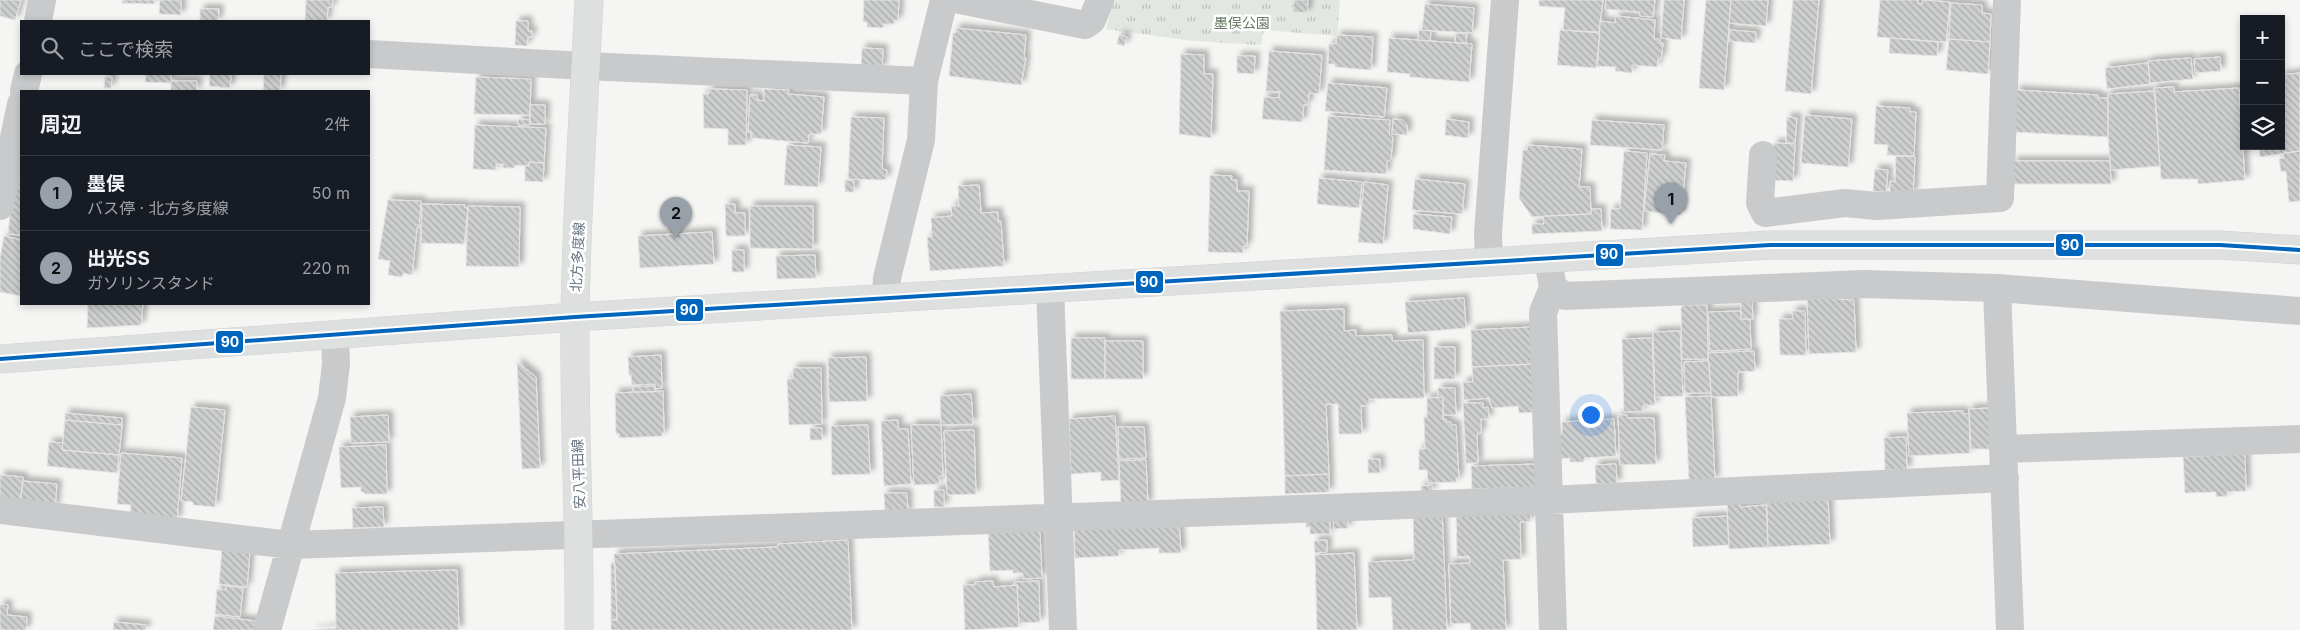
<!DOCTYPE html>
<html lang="ja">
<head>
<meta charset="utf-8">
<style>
  :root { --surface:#171b24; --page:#20242c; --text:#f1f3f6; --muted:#9ea1a6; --line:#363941; --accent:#98a1aa }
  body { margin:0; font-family:Inter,"Noto Sans JP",sans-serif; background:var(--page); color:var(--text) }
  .controls { position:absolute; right:15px; top:15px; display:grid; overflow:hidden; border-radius:0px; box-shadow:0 2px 8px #0003 }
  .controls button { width:45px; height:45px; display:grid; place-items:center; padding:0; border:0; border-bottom:1px solid var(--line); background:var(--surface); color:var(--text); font:25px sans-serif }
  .you { position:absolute; left:1590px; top:414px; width:18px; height:18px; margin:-12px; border:4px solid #fff; border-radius:50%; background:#1a73e8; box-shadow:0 0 0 8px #1a73e833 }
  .badge { display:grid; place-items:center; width:32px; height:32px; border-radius:50%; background:var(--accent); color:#111; font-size:16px; font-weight:700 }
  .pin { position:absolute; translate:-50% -41px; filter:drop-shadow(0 1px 2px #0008) }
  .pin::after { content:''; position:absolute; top:26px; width:18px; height:15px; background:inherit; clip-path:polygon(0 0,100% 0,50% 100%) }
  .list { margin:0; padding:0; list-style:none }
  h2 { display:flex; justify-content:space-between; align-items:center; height:65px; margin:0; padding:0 20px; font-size:21px }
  h2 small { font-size:16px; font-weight:400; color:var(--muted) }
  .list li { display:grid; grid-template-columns:32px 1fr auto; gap:15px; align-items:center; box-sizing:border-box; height:75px; padding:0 20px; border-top:1px solid var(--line) }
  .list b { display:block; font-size:19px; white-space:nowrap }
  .list p { margin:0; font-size:16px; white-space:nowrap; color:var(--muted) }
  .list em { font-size:16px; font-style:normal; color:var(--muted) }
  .icon { flex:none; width:28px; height:28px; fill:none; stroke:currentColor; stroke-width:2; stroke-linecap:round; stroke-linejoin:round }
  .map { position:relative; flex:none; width:2300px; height:630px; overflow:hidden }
  .search { position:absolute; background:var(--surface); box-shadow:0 2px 8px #0003; left:20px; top:20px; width:350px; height:55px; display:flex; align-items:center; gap:12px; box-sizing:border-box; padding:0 18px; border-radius:0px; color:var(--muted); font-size:19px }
  .panel { position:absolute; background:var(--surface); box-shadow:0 2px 8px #0003; left:20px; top:90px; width:350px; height:215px; border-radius:0px }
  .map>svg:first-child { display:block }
  .grass { fill:url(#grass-tufts) }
  .building { fill:url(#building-back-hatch); stroke:#e4e4e3; filter:url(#shadow) }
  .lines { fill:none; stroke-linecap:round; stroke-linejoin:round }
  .major-casing { stroke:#d2d2d2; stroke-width:29 }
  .minor { stroke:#c9cacb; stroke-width:28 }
  .major { stroke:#dedfdf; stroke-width:28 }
  .bus-1-casing { stroke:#fff; stroke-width:8 }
  .bus-1 { stroke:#0065bd; stroke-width:4 }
  .labels { text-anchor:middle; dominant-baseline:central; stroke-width:5; stroke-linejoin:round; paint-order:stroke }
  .park-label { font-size:14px; fill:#687a64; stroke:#fff }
  .street-label { font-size:14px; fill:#667482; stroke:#fff }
  .line-badge { stroke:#fff; stroke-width:2 }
  .badge-label { font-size:14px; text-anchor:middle; font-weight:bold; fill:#fff }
</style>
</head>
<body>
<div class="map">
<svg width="2300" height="630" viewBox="0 0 2300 630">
  <defs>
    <pattern id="grass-tufts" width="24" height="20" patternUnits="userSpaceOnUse" patternTransform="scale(1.25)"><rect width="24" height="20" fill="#e3e7e1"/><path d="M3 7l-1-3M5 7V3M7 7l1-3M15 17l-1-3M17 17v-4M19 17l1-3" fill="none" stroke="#bcc0bc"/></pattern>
    <pattern id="building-back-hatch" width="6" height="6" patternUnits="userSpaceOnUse" patternTransform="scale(1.25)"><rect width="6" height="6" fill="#cdcece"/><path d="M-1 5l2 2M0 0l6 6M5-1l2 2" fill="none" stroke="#aaacad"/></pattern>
    <filter id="shadow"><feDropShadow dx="4.5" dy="-4.5" stdDeviation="2.5" flood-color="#0004"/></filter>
  </defs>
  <rect width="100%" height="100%" fill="#f5f5f3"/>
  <path class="grass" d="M1113 0H1340L1337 36 1264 30 1261 45 1193 41 1106 29Z"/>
  <path class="building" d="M0 0H21L15 20 0 16Z
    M123 0H154V4L122 3Z
    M160 0H181V15L159 14Z
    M306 0H333L332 7H328L327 21H305Z
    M864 0H899L898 20H894V24H883V28L867 27V22H863Z
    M1294 0H1308L1307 13 1293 12Z
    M1539 0H1603L1599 32 1563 30 1565 8 1539 6Z
    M1606 0H1655L1653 17 1640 16V12L1605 9Z
    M1664 0H1684L1681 40 1661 38Z
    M1706 0H1731L1724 90 1699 88Z
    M1731 0H1768L1766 26 1729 23Z
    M1793 0H1819L1811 94 1785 91Z
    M1880 0H1918V4H1922L1923 0 1950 2 1946 42 1877 37Z
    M1951 3 1982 5V13L1991 14 1990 42 1949 39Z
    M1425 4 1474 8 1472 33 1422 30Z
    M200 9H219L218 21H200Z
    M1616 16 1655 20 1654 39H1660V43H1663L1661 59H1658L1657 67 1632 65V73L1615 71 1616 67 1596 66 1598 60 1600 21 1615 23Z
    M516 21H528V31H532V37H528L527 46 515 45Z
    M956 28 1026 35 1024 58H1026L1021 85 949 76 953 33H956Z
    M1419 30 1431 31 1430 41 1418 40Z
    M1560 30 1600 33 1596 68 1557 65Z
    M1730 30 1756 32 1755 43 1729 41Z
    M1456 33 1467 34 1466 43H1455Z
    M1119 35 1127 37 1124 46 1117 44Z
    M1337 35 1373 37 1371 70 1335 67V64H1328L1329 44H1336Z
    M1389 38 1472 44 1469 82 1410 77V74L1387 72Z
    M1890 38 1938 42 1937 56 1889 53Z
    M1949 39 1990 42 1988 74 1946 70Z
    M862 48 883 49 882 69 861 67Z
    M1269 51 1322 55 1319 94 1309 93 1308 105 1304 104 1302 122 1262 119 1264 97 1279 98 1280 92 1266 91Z
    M1181 54 1204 55V74H1213L1211 138 1179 134Z
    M1237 56H1255L1254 74 1237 73Z
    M2220 57 2221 71 2195 73 2194 59Z
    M2191 58 2193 79 2150 83 2148 61Z
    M2148 63 2150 84 2107 89 2105 68Z
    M2300 73V151L2260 157 2259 146H2281V75Z
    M146 74H171V83L145 82Z
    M210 74H231L230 88 209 86Z
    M264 74H281L280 91H263Z
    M105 77H112L111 88H104Z
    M476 77 531 79 530 115 474 114Z
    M171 81H197V91H171Z
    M1328 83 1387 88 1384 117 1325 111Z
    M2174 87V92L2239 88 2245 180 2198 184V179H2161L2154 88Z
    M709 89 747 90 746 145H728V129L704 128 703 94H709Z
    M764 89 789 90 788 94 824 97 821 134H809L808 143 752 138V132H748L750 95H757V100L764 101Z
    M2016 90 2098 95V98H2108V137L2014 132Z
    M2155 91 2160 166 2111 170 2108 137V94Z
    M530 105H545V124H530Z
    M1876 106 1910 108V112H1916L1914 156 1887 155 1888 145 1874 144Z
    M1805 115 1852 119 1848 167 1801 163Z
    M1328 116 1390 120 1389 133 1393 137 1391 159 1387 162 1386 174 1324 170Z
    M851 117 884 118 882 169 887 170 886 179 881 180 848 179Z
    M1787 117 1797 118 1795 143H1786Z
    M518 119 530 120 529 125H518Z
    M1393 119 1403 120 1407 124V135L1392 134Z
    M1446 119 1469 122 1468 138 1445 135Z
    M1592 120 1664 125 1662 150 1590 145Z
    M475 125 546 128 544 163 529 162V166L515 165 514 168H503V164H496V170L473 169Z
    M1774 143 1795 144 1793 181 1772 180Z
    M787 145 821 147 818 187 784 185Z
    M1528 145 1582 149 1579 187H1590L1591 214 1532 217 1519 198 1523 150H1527Z
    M1624 151 1647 153 1642 230 1610 229 1611 209H1620Z
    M2300 151V201L2289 202 2286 171 2281 172 2279 159 2284 158 2283 153Z
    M1650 154 1665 155 1664 161 1686 163 1681 215 1644 211Z
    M1896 156 1915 157 1913 194 1890 192V181L1895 182Z
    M2013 161H2110L2111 184H2013Z
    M529 162 544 163 543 182 525 181V165L529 166Z
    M1875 169 1888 170 1886 192 1873 191Z
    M1210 175 1232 176 1231 180H1237V191H1249L1247 246H1243V253L1208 252Z
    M1319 178 1362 182 1359 208 1317 204Z
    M1415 179 1465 184 1462 214 1412 210Z
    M845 180 854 181V192H845Z
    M1364 182 1388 185 1383 244 1358 242Z
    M13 184H21V235L8 234Z
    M979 185 981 213 998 212V221H1001L1004 266 930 271 927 237H932L931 218 952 216 951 206H959L958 186Z
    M388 200 421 201 419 228H417L412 275 403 273 402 277 388 275 390 261 378 259Z
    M422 204 465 205V208H468L464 244 421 243Z
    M725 204H735V213H745V236H726Z
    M468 206 520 207 519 267 466 266Z
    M750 206H813V249L750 248Z
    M1591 209H1601L1602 231 1532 234V224H1544L1543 216 1591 214Z
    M1413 214 1452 217 1450 234 1413 229Z
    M712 232 714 264 640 268 638 236Z
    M4 236 21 240V296L0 292V259Z
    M732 250H744V272H732Z
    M815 255 816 278 777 279 776 256Z
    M1807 297 1854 300 1856 352 1809 354Z
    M1464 298 1466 328 1408 333 1405 302Z
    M1752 300 1753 319H1741V301Z
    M88 304H143L141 325 87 328Z
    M1683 305H1707L1708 359H1682L1681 308Z
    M1344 309V331L1356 330V336L1392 335V341L1423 340 1424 398 1369 399V405L1361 406 1362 434H1339L1338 404H1326L1329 474 1285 476 1280 311Z
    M1741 311V319H1750L1751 349 1710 351 1708 312Z
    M1792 311H1805L1806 355H1780L1779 319H1793Z
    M1532 327 1533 364 1472 367 1471 330Z
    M1680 331 1683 396 1655 397 1653 332Z
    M1071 338H1105V379H1071Z
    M1652 338 1655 405H1643V411L1624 412 1622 339Z
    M1105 341H1143V379H1105Z
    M1434 347H1455V379H1434Z
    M1754 351 1755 371 1738 372V396L1711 397 1708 353Z
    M661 355 662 388 655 389V384L632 385 631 375H629L628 357Z
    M866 357 867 401 829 402 828 358Z
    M1709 361 1711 393H1685L1684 362Z
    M517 362 536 377 540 468 522 469Z
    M1535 364 1537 412 1519 413 1518 406 1492 408 1489 398 1464 400 1463 382H1473L1472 367Z
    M793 368H821L822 424 789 425 787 379H793Z
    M655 386V392H633V387Z
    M1438 388H1455L1456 415H1443V397L1438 398Z
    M663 391 664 433H662V436L619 438V434H616L615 393Z
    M971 394 973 424 941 425 940 396Z
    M1711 396 1715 480 1689 481 1685 397Z
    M1443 397V419H1446V422H1451V425H1456L1459 478H1456V482L1428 483 1427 470H1419V449H1425L1424 417H1427V398Z
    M1463 403H1483V408L1488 407 1489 419H1481V433L1477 434 1478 463H1466Z
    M191 407 225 410 215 507 193 505V502L181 501Z
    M1990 408 1991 449H1971L1969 409Z
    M1963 411V414H1969L1970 453 1909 456 1907 413Z
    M65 413 122 418V425L65 420Z
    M388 415 389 442 351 443 350 417Z
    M1618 415H1627V418H1654L1656 464 1620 465Z
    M1115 416 1119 480 1101 481V472L1071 474 1069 419Z
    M1614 419 1616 456 1584 458V462H1570V458L1559 459 1558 434H1562V422Z
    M65 420 122 425 119 455 62 450Z
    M898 420V429H908L911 484 884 486 881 421Z
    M868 425 870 474 832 475 831 426Z
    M911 425H941L943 476H939V484L914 485Z
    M1118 427H1144L1146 458 1119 459Z
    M810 428H822V440H810Z
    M974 430 976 494 947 495 944 431Z
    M1906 437 1907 470H1885L1884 438Z
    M49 442 63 443 62 450 119 455 117 473 47 466Z
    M386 445 387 494H365L364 492H361V487L341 488 339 447Z
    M121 453 182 458 177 520 130 516 131 505 117 504Z
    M2245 454 2246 491 2227 492V496L2216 497V492L2185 493 2183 457Z
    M1368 459H1380V473H1368Z
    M1146 460 1148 504 1121 505 1119 461Z
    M1539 464 1540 487 1472 489 1471 466Z
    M1616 464 1617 483 1596 484 1595 465Z
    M1329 474V492L1285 494V476Z
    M0 475 23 477 20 503 0 500Z
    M23 481 57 484 55 508 20 504Z
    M1432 485V492H1421V486Z
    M934 490H944V507H934Z
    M884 493H907L908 513 885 514Z
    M1828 497 1830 544 1768 547 1766 500Z
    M1727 501H1739L1740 507 1767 505 1768 547 1729 549Z
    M383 507 384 527 353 528 352 508Z
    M1442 510 1447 630H1393L1391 597 1369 598 1368 562 1414 560 1413 511Z
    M1456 511 1530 513 1531 521 1520 522 1521 559 1503 560 1506 630H1471L1470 623 1451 624 1449 564 1470 563 1469 556 1457 557Z
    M1347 514 1348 528 1334 529 1333 515Z
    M1306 515H1330V534H1310V527H1306Z
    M1727 516 1729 545 1693 547 1692 518Z
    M1179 522 1181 553H1159V548L1119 550V556L1075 558 1074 523Z
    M1033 527 1040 533 1042 578 1023 579V573H1013V570L990 571 988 528Z
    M848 540 852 630H611V620H617L614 554 778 547V544Z
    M1327 540V552L1315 553 1314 541Z
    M222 549 250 551 247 587 219 584Z
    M1354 553 1357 630H1317L1315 555Z
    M611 563H615L617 620H611Z
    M457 570 459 630H314L336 628 335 573Z
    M993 581 994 587 1017 585 1019 627 965 630 963 585H975V582Z
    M1039 581 1040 622 1019 623 1017 585 1015 586 1014 582Z
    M226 586 243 588 240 617 215 614 217 589 226 590Z
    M0 604 8 605 7 615 27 617 26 630H0Z
    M215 616 255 621 254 630H213Z
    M114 622 146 625V630H113Z"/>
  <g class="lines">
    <defs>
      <path id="major" d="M0 359 575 317 1770 245H2220L2300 250
        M579 630C580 527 574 424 575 321 576 214 584 107 589 0"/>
    </defs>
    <use href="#major" class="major-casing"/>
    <path class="minor" d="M960 0 1085 25 1092 20 1100 0
      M38 21 42 0
      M369 54 586 66 924 81
      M24 91 28 74
      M1763 155 1760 203 1765 213 1845 203 1877 206 2000 198 2007 0
      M0 206 21 104
      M1489 261 1488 233 1505 0
      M1550 270 1553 288 1543 312 1553 630
      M1050 288 1063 630
      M1553 288 1565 296 1865 284 1997 288 2300 311
      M1997 288 2010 630
      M886 298 887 278 921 140 924 81 944 0
      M2003 449 2300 439
      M0 510 291 545 1549 500 2005 478
      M267 630 332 398 336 364 335 336"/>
    <use href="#major" class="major"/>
    <defs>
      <path id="bus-1" d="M0 359 575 317 1770 245H2220L2300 250"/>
    </defs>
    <use href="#bus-1" class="bus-1-casing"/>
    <use href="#bus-1" class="bus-1"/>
  </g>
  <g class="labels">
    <g class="park-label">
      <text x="1242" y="22">墨俣公園</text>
    </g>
    <g class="street-label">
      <text transform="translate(577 257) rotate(-87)">北方多度線</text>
      <text transform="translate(578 474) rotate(-92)">安八平田線</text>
    </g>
  </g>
  <g class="line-badge">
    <rect x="2055" y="233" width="29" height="24" rx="5" fill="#0065bd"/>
    <rect x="1595" y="243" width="29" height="24" rx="5" fill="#0065bd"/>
    <rect x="1135" y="270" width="29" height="24" rx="5" fill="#0065bd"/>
    <rect x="675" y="298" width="29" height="24" rx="5" fill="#0065bd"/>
    <rect x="215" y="330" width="29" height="24" rx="5" fill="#0065bd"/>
  </g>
  <g class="badge-label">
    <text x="2070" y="250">90</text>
    <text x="1609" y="259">90</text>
    <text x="1149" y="287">90</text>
    <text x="689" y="315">90</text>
    <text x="230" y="347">90</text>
  </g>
</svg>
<div class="controls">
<button>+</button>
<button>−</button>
<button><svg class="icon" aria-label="layers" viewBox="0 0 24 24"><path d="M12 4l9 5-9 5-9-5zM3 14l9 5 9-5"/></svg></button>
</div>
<div class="you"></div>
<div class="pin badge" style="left:1671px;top:224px">1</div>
<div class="pin badge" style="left:676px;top:238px">2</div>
<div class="search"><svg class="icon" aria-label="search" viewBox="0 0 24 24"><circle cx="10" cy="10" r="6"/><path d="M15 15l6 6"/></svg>ここで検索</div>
<section class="panel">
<h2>周辺<small>2件</small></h2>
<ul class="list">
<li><span class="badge">1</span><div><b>墨俣</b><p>バス停 · 北方多度線</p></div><em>50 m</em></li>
<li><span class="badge">2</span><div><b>出光SS</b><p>ガソリンスタンド</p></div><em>220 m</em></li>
</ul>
</section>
</div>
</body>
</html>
